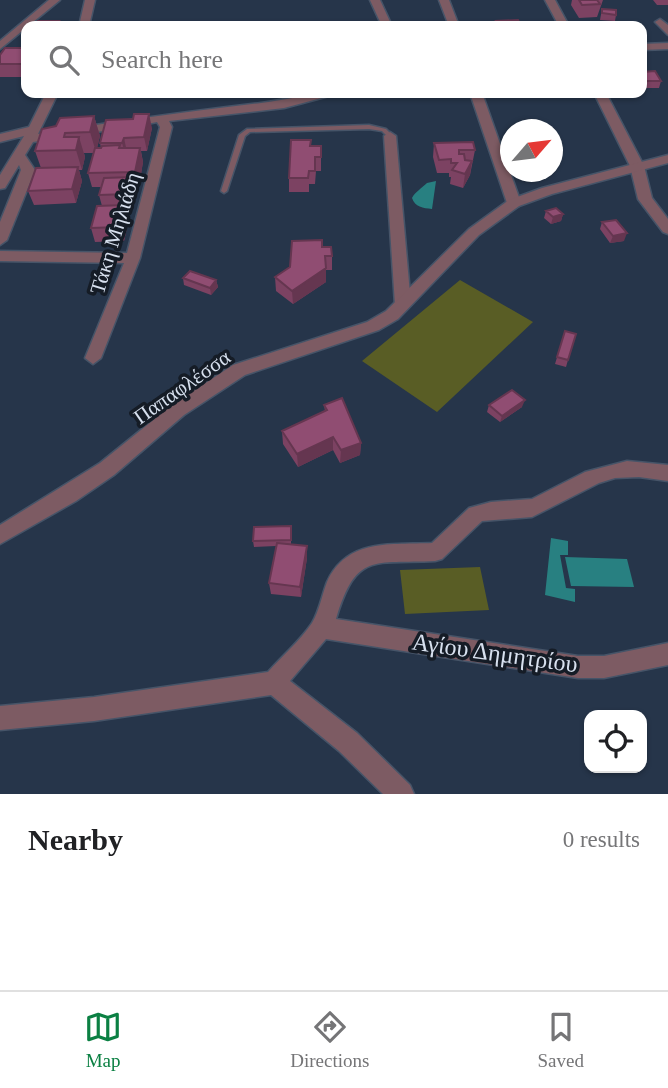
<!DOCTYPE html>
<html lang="en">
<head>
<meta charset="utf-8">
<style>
  :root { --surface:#fff; --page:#f6f6f6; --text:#202124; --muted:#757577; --line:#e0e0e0; --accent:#0b8043 }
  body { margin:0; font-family:Georgia,serif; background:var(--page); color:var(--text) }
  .controls { position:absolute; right:21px; bottom:21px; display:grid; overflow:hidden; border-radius:14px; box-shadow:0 2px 5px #0004 }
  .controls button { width:63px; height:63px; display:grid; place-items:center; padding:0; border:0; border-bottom:2px solid var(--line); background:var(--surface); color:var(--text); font:35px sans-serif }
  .compass { position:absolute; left:500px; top:119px; width:63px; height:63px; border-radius:50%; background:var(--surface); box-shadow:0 2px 5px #0004; rotate:62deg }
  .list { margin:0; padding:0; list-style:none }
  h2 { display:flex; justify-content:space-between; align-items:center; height:91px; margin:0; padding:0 28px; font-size:30px }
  h2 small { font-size:23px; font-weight:400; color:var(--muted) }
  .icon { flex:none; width:38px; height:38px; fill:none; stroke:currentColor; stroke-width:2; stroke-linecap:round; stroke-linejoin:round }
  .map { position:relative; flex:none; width:668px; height:794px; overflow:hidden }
  .search { position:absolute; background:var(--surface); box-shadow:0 2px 5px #0004; left:21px; right:21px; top:21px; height:77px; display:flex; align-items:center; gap:18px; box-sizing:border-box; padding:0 24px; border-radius:14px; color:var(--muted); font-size:26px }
  .sheet { height:196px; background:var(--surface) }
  nav { display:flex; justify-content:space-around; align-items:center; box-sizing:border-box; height:98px; border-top:2px solid var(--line); background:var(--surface); font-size:19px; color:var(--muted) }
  nav a { display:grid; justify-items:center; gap:4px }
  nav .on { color:var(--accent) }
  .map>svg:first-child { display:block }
  .green { fill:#595d25 }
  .water { fill:#288081 }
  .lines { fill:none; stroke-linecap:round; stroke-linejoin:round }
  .service-casing { stroke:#465468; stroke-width:3 }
  .minor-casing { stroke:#465468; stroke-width:3 }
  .tertiary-casing { stroke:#465468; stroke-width:3 }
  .service { fill:#7d5b63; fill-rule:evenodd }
  .minor { fill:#7d5b63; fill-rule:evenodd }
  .tertiary { fill:#7d5b63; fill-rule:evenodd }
  .wall { fill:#7c4262 }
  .shaded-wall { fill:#653650 }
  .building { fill:#904d72; stroke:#653650; stroke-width:2 }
  .labels { text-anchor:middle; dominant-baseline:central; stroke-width:7; stroke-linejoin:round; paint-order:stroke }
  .street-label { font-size:21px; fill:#d7e0ee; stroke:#151c26 }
  .near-street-label { font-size:24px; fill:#d7e0ee; stroke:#151c26 }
</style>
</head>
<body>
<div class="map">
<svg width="668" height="794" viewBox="0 0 668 794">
  <rect width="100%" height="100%" fill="#26354a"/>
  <path class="green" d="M460 280 533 322 437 412 362 361Z
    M480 567 489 610 405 614 400 570Z"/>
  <path class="water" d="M436 181 432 209C423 208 415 207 412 198 415 192 422 188 427 183Z
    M551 538 568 541V555H560L566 588 575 589V602L545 595Z
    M565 557 627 559 634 587 571 586Z"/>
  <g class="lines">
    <defs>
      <path id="service" d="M369 125 386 129 393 136 388 137 382 131 369 129 250 132 245 136 227 191 224 193 221 191 239 135 247 129Z"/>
      <path id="minor" d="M49 0H60L0 49V41Z
        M85 0H95L89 26H79Z
        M370 0H380L392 26H382Z
        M439 0H449L459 26H449Z
        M545 0H555L569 26H559Z
        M660 19 668 25V35L655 22Z
        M668 43V49L642 50V44Z
        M46 93H58L38 134C112 122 186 112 261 103 287 100 313 92 340 93L284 108 169 121 172 127 140 258 101 358 93 364 85 358 124 263 0 261V251L127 253 160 127 157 122 147 124 33 142 25 155 35 170 7 240 0 245V222L21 170 19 165 5 188 0 189V175L24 136 0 142V134L29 127Z
        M470 93H482L521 203 519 206 514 207 507 203Z
        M594 93H606L644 166 652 198 668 219V234L663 232 638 199 630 166Z
        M390 132 396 136 411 305 403 310 395 305 384 136Z
        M627 461 668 465V481L639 477 615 478 599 483 532 517 482 521 442 559 435 561C373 564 356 552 336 619L578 656H604L668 643V665L604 678H578L326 639 290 681 357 733 410 785 414 794H383L339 751 271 695 94 721 0 730V706L94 697 268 672C282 656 300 641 312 623 319 612 322 595 327 582 347 538 391 545 432 543L469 508 491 502 532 499 585 472Z"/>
      <path id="tertiary" d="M668 155V163L552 194 519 206 479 235 398 319 379 330 245 375 184 415 114 475 76 501 0 544V525L100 463 172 405 233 365 367 322 386 311 469 229 509 200 542 188Z"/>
    </defs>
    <use href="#service" class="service-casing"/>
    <use href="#minor" class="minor-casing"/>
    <use href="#tertiary" class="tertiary-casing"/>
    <use href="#service" class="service"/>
    <use href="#minor" class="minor"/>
    <use href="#tertiary" class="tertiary"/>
  </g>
  <path class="wall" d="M572 0H603L597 17 579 18 571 5Z
    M653 0H668V5H657Z
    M602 9 616 15 615 21 600 20Z
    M26 48V77H0V55Z
    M642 72 661 81 659 88H642Z
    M94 116 100 136 97 148H101L100 143 152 128 147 151H141L143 162 139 186H134L136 191 132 208H126L129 219 124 241 95 242 91 228 102 206 99 195 101 187H92L88 173 94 153H84L85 157 82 170H79L82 181 76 203 34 205 28 191 41 168 35 151 56 126Z
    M434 143 475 150 470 175 463 188 450 184 451 177H449V173H437L433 157Z
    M311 146H321V171H316L315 184H309V192H289V178Z
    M546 211 563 214 561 221 551 224 544 218Z
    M602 222 624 241 610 243 600 229Z
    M322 247 332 256V270H326V282L293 304 276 291 275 277Z
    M183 278 216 280 218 287 211 295 184 285Z
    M565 331 568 360 566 367 555 364Z
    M324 405 361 443 360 455 340 463 333 450 298 467 283 444 282 431 325 411Z
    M489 405 522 407 500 422 487 412Z
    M291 526V544L307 558 301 597 271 594 269 583 276 546 254 547 253 541Z"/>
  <path class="shaded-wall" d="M149 114 152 128 147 151 144 137Z
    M94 116 100 136 96 152 90 132Z
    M79 137 85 157 82 170 76 150Z
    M124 138 127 152 126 156 122 143Z
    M140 148 143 162 139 186 135 172Z
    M472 161 470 175 463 188 465 174Z
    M78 167 82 181 76 203 72 189Z
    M132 177 136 191 132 208 128 194Z
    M125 205 129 219 124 241 120 227Z
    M563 214 561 221 551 224 553 217Z
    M627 233 624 241 610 243 613 236Z
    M326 268V282L293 304 292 291Z
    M216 280 218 287 211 295 210 288Z
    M525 400 522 407 500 422 502 416Z
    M333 437V450L298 467 297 454Z
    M361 443 360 455 340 463 341 450Z
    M307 546V558L301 597 300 587Z"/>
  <path class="building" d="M579 0H597L600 4 582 5Z
    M602 9 616 10V15L602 13Z
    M518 20 521 26H499L496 21Z
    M38 21H59L56 26H34Z
    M5 48H26V64H0V55Z
    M655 71 661 81H643L642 79V72Z
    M134 114H149L144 137 124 138 122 143H100L106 120 133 119Z
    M94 116 90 132 65 133 64 137H79L76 150 35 151 42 129 56 126 60 118Z
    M291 140H311L310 146H321V157H315V171H309L308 178H289Z
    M473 142 475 150H459V154H464L465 160 472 161 465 174 452 170 457 163H451V159L439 160 434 143Z
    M120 145 119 148H140L135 172 88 173 95 148H101L102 146Z
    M78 167 72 189 28 191 36 168Z
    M132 177 128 194 99 195 104 178Z
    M125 205 120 227 91 228 97 206Z
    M556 208 563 214 553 217 546 211Z
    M616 220 627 233 613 236 602 222Z
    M322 240V247H331L332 256H325L326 268 292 291 275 277 290 267 292 241Z
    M190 271 216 280 210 288 183 278Z
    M565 331 576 334 568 360 557 357Z
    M512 390 525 400 502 416 489 405Z
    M342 398 361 443 341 450 333 437 297 454 282 431 327 410 324 405Z
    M291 526V540L253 541 254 527Z
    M277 543 307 546 300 587 269 583Z"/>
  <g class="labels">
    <g class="street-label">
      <text transform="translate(115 233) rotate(-73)">Τάκη Μηλιάδη</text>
      <text transform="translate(182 387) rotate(-35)">Παπαφλέσσα</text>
    </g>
    <g class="near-street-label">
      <text transform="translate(495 653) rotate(8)">Αγίου Δημητρίου</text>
    </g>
  </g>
</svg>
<div class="controls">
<button><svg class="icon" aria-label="locate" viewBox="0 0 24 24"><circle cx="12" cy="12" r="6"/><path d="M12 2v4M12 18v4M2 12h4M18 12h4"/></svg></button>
</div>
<svg class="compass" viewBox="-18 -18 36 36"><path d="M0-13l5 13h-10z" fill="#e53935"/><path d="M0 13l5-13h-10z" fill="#757577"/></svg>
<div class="search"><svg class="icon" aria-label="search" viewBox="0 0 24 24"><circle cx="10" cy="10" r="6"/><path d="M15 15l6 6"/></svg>Search here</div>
</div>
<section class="sheet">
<h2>Nearby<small>0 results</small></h2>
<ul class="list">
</ul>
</section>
<nav>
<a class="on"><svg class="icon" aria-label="map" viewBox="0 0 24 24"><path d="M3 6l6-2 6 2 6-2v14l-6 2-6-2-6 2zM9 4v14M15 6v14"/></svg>Map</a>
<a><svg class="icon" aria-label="directions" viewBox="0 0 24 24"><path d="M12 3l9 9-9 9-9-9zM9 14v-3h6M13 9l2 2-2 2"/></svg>Directions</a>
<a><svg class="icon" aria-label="saved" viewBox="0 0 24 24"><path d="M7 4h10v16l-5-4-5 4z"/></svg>Saved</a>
</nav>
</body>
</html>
